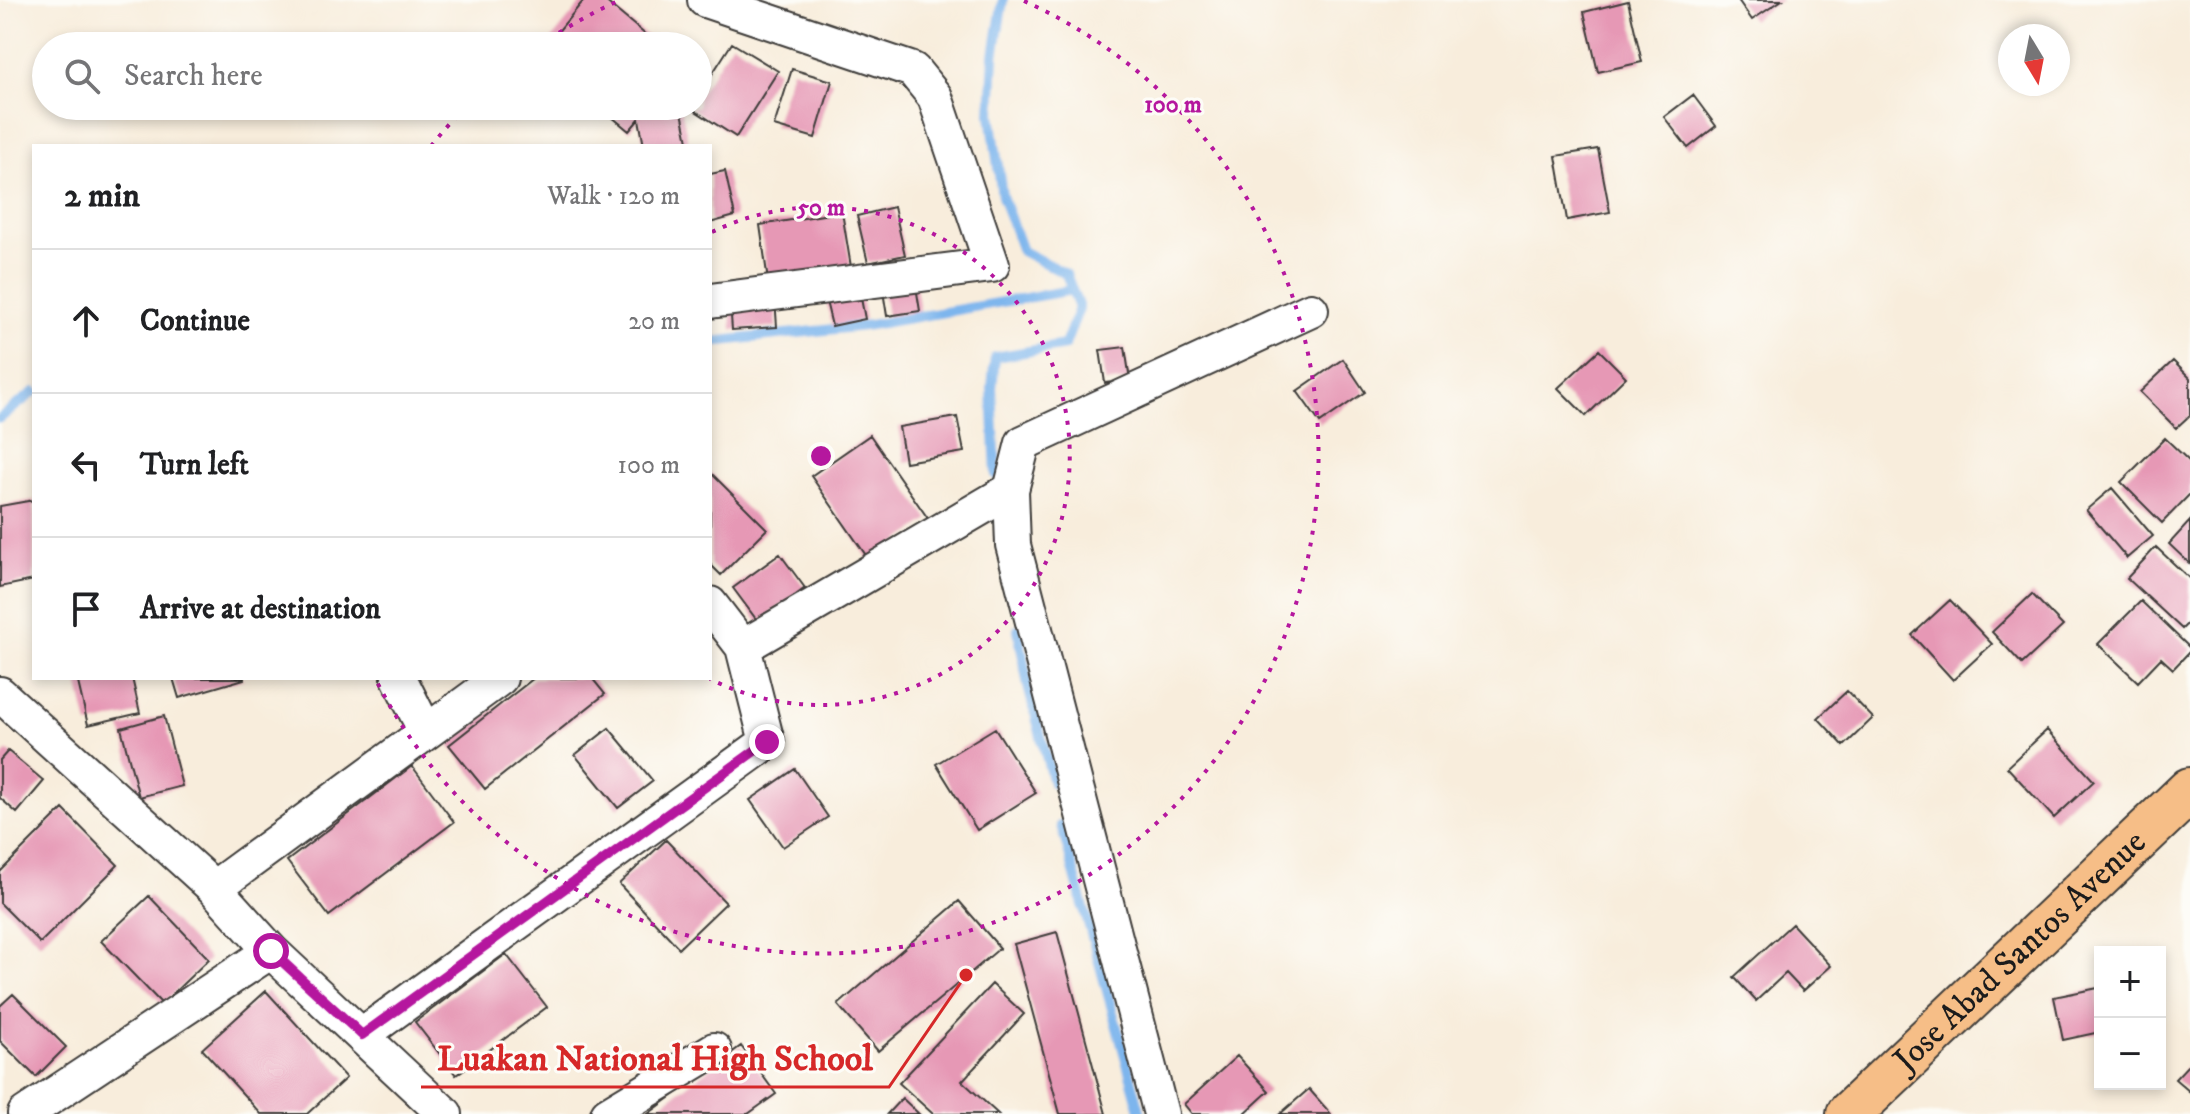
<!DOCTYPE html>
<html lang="en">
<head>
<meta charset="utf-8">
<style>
  :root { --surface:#fff; --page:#f2f2f2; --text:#202124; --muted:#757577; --line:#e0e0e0 }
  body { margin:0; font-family:"IM FELL DW Pica",serif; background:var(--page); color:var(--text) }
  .controls { position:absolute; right:24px; bottom:24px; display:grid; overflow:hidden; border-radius:0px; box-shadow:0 4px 12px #0003 }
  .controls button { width:72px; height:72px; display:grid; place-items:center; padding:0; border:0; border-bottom:2px solid var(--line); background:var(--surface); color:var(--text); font:40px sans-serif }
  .compass { position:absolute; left:1998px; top:24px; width:72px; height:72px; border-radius:50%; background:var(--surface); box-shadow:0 4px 12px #0003; rotate:170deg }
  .stop { position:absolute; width:24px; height:24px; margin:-18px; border:6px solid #b5179e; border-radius:50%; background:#fff }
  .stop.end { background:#b5179e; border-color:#fff; box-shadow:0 2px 8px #0008 }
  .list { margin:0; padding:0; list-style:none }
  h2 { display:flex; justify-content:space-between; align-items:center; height:104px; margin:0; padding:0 32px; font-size:34px }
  h2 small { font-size:26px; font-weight:400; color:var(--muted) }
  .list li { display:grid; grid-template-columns:52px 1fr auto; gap:24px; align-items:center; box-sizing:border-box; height:144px; padding:0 32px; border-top:2px solid var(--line) }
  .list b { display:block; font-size:30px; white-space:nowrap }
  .list em { font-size:26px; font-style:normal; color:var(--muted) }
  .icon { flex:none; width:44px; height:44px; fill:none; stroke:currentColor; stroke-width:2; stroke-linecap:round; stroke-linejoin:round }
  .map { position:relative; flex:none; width:2190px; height:1114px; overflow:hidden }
  .search { position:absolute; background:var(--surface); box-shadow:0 4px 12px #0003; left:32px; top:32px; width:680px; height:88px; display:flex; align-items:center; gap:20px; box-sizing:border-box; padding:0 28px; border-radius:44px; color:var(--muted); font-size:30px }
  .panel { position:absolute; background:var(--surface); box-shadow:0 4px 12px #0003; left:32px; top:144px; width:680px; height:536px; border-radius:0px }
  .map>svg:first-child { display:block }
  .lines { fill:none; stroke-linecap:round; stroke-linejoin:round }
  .stream { stroke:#7db5ed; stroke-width:10 }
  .building { fill:#e698b5 }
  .minor-casing { stroke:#3d3b39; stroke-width:38 }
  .highway-casing { stroke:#3d3b39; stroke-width:48 }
  .minor { stroke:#fff; stroke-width:34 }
  .highway { stroke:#f6be87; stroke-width:44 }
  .route { stroke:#b5179e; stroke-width:10 }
  .ring { fill:none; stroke:#b5179e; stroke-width:4; stroke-dasharray:4 8 }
  .labels { text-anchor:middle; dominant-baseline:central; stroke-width:6; stroke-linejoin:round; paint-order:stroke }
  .street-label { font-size:34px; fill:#1c1c1c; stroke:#fdfcf7 }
  .centre { fill:#b5179e; stroke:#fdfcf7; stroke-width:4 }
  .ring-label { font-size:24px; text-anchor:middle; font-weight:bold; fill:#b5179e; stroke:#fdfcf7; stroke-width:6; stroke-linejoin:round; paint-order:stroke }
  .leader { fill:none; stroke:#d62828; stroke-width:3 }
  .callout-dot { fill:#d62828; stroke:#fdfcf7; stroke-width:3 }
  .callout-label { font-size:36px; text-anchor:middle; font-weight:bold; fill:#d62828; stroke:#fdfcf7; stroke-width:6; stroke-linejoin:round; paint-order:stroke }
</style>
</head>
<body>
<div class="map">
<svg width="2190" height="1114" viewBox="0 0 2190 1114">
  <rect width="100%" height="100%" fill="#fdfcf7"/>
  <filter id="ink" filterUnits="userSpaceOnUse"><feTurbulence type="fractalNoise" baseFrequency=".0125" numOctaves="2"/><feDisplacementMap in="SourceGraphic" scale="16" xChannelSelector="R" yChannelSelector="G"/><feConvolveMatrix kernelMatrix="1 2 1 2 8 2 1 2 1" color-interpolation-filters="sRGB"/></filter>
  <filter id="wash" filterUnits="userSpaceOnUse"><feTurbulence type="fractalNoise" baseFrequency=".006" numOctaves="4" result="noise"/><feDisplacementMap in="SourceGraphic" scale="32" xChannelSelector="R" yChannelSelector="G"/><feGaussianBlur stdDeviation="1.8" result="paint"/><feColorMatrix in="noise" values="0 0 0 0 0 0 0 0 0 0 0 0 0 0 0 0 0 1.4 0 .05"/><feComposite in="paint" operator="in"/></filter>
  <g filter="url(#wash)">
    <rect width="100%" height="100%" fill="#f8eddc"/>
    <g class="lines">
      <path class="stream" d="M710 342 864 326 1072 290
        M0 418 34 392
        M996 475 992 388 995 357 1065 345 1079 308 1066 274 1022 251 1002 196 991 114 994 56 1003 0
        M1018 629 1028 686 1053 783
        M1061 825 1141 1114"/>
    </g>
    <g id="blocks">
      <path class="building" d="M584 0H604L659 46H546Z
        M1738 0H1782L1752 20Z
        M1628 1 1642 62 1598 72 1584 12Z
        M732 43 778 71 736 137 691 108 698 106V96Z
        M792 69 832 81 815 138 774 126Z
        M1693 95 1716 126 1688 148 1664 117Z
        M599 106H650L642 115 681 107 689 146H644L639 119 629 131Z
        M1598 149 1610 212 1567 220 1556 156Z
        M725 171 735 216 710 223V174Z
        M894 207 905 255 868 263 857 216Z
        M842 212 851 267 768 281 760 225Z
        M915 280 920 311 887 316 882 285Z
        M860 293 865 319 832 326 826 301Z
        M775 297 777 327 732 330 730 301Z
        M1125 347 1130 380 1105 383 1100 350Z
        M1599 350 1626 377 1586 416 1558 388Z
        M1343 359 1365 392 1320 423 1297 391Z
        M2173 361 2190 378V415L2176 428 2140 392Z
        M957 417 964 452 905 462 899 427Z
        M870 435 929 520 870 561 811 476Z
        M2165 438 2190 462V494L2162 523 2121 482Z
        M710 472 767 529 721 575 710 564Z
        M2112 488 2153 536 2127 558 2086 510Z
        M34 500V580L0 587V506Z
        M2190 521V564L2169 544Z
        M2156 547 2190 579V621L2182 629 2127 578Z
        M780 554 805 588 759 623 733 588Z
        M2032 594 2063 626 2022 664 1992 632Z
        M1950 600 1992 644 1953 680 1912 635Z
        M2141 601 2190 648V651L2173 669 2161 658 2138 682 2098 644Z
        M77 678H132L140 713 88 725Z
        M173 678H244V679L179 698Z
        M534 678H592L605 694 485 789 449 745Z
        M1847 691 1873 718 1844 746 1818 718Z
        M164 716 182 786 139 797 121 728Z
        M609 728 653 781 618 808 575 755Z
        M995 728 1036 793 977 830 936 764Z
        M2047 730 2094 781 2054 818 2007 767Z
        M8 751 44 781 17 813 0 798V760Z
        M412 766 454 822 329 916 287 861Z
        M795 769 828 817 783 847 750 800Z
        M63 809 118 865 40 943 0 903V872Z
        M666 840 726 903 679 948 619 884Z
        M149 896 209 959 162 1004 101 941Z
        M959 901 1000 948 878 1051 838 1005Z
        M1792 924 1831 966 1803 991 1786 973 1756 1001 1734 977Z
        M1057 932 1106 1114H1060L1014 944Z
        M506 954 547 1007 456 1075 415 1022Z
        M992 984 1024 1014 962 1081 998 1114H933L899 1083Z
        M2098 988 2100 1032 2063 1040 2054 997Z
        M266 991 346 1078 307 1114H261L202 1049Z
        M13 994 66 1047 36 1077 0 1041V1006Z
        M741 1046 776 1094 748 1114H648Z
        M1237 1056 1269 1091 1244 1114H1192L1184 1104Z
        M2190 1063V1092L2175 1079Z
        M1309 1089 1331 1114H1280Z
        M902 1098 919 1114H887Z"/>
    </g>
  </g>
  <g filter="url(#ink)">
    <use href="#blocks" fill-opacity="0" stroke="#3d3b39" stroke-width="2"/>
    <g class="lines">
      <defs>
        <path id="minor" d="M705 0 913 70 935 97 992 265 710 301
          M743 647 1011 490
          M399 678 426 732
          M0 694 214 888 271 951 445 1114
          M214 888 500 678
          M362 1035 767 742 743 647 710 604
          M25 1114 271 951
          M608 1114 714 1050
          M1161 1114 1013 545 1011 490 1023 443 1311 310"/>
        <g id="highway">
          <path id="s1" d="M1849 1114 2190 790"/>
        </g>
      </defs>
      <use href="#minor" class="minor-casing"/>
      <use href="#highway" class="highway-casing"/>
      <use href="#minor" class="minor"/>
      <use href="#highway" class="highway"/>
    </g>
  </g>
  <g class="lines" filter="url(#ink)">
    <path class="route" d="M271 951 362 1035 767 742"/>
  </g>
  <g class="ring">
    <path d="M712 232A249 249 0 1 1 710 679"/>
    <path d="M431 146A498 498 0 0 1 466 107M539 46A498 498 0 0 1 618 1M1024 1A498 498 0 1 1 375 678"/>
  </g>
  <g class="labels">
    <g class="street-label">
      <text stroke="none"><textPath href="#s1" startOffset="236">Jose Abad Santos Avenue</textPath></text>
    </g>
  </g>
  <circle cx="821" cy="456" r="12" class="centre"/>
  <g class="ring-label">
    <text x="1173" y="112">100 m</text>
    <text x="821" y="215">50 m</text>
  </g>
  <path class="leader" d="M966 975L889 1087H421"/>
  <circle class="callout-dot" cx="966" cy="975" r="8"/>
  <g class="callout-label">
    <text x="655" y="1070">Luakan National High School</text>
  </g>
</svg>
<div class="controls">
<button>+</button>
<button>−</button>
</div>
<svg class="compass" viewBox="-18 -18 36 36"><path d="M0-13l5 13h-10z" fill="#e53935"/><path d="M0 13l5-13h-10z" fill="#757577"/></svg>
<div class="stop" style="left:271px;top:951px"></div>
<div class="stop end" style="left:767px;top:742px"></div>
<div class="search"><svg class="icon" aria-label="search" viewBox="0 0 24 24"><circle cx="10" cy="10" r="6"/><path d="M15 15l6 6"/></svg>Search here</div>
<section class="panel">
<h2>2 min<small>Walk · 120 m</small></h2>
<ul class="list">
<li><svg class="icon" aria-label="ahead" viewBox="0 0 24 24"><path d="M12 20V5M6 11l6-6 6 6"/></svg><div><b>Continue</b></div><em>20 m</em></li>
<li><svg class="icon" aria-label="left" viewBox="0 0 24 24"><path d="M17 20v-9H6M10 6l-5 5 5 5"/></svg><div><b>Turn left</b></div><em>100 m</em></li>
<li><svg class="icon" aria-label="arrive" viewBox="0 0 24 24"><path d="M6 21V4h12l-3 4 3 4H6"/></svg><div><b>Arrive at destination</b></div></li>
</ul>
</section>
</div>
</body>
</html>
